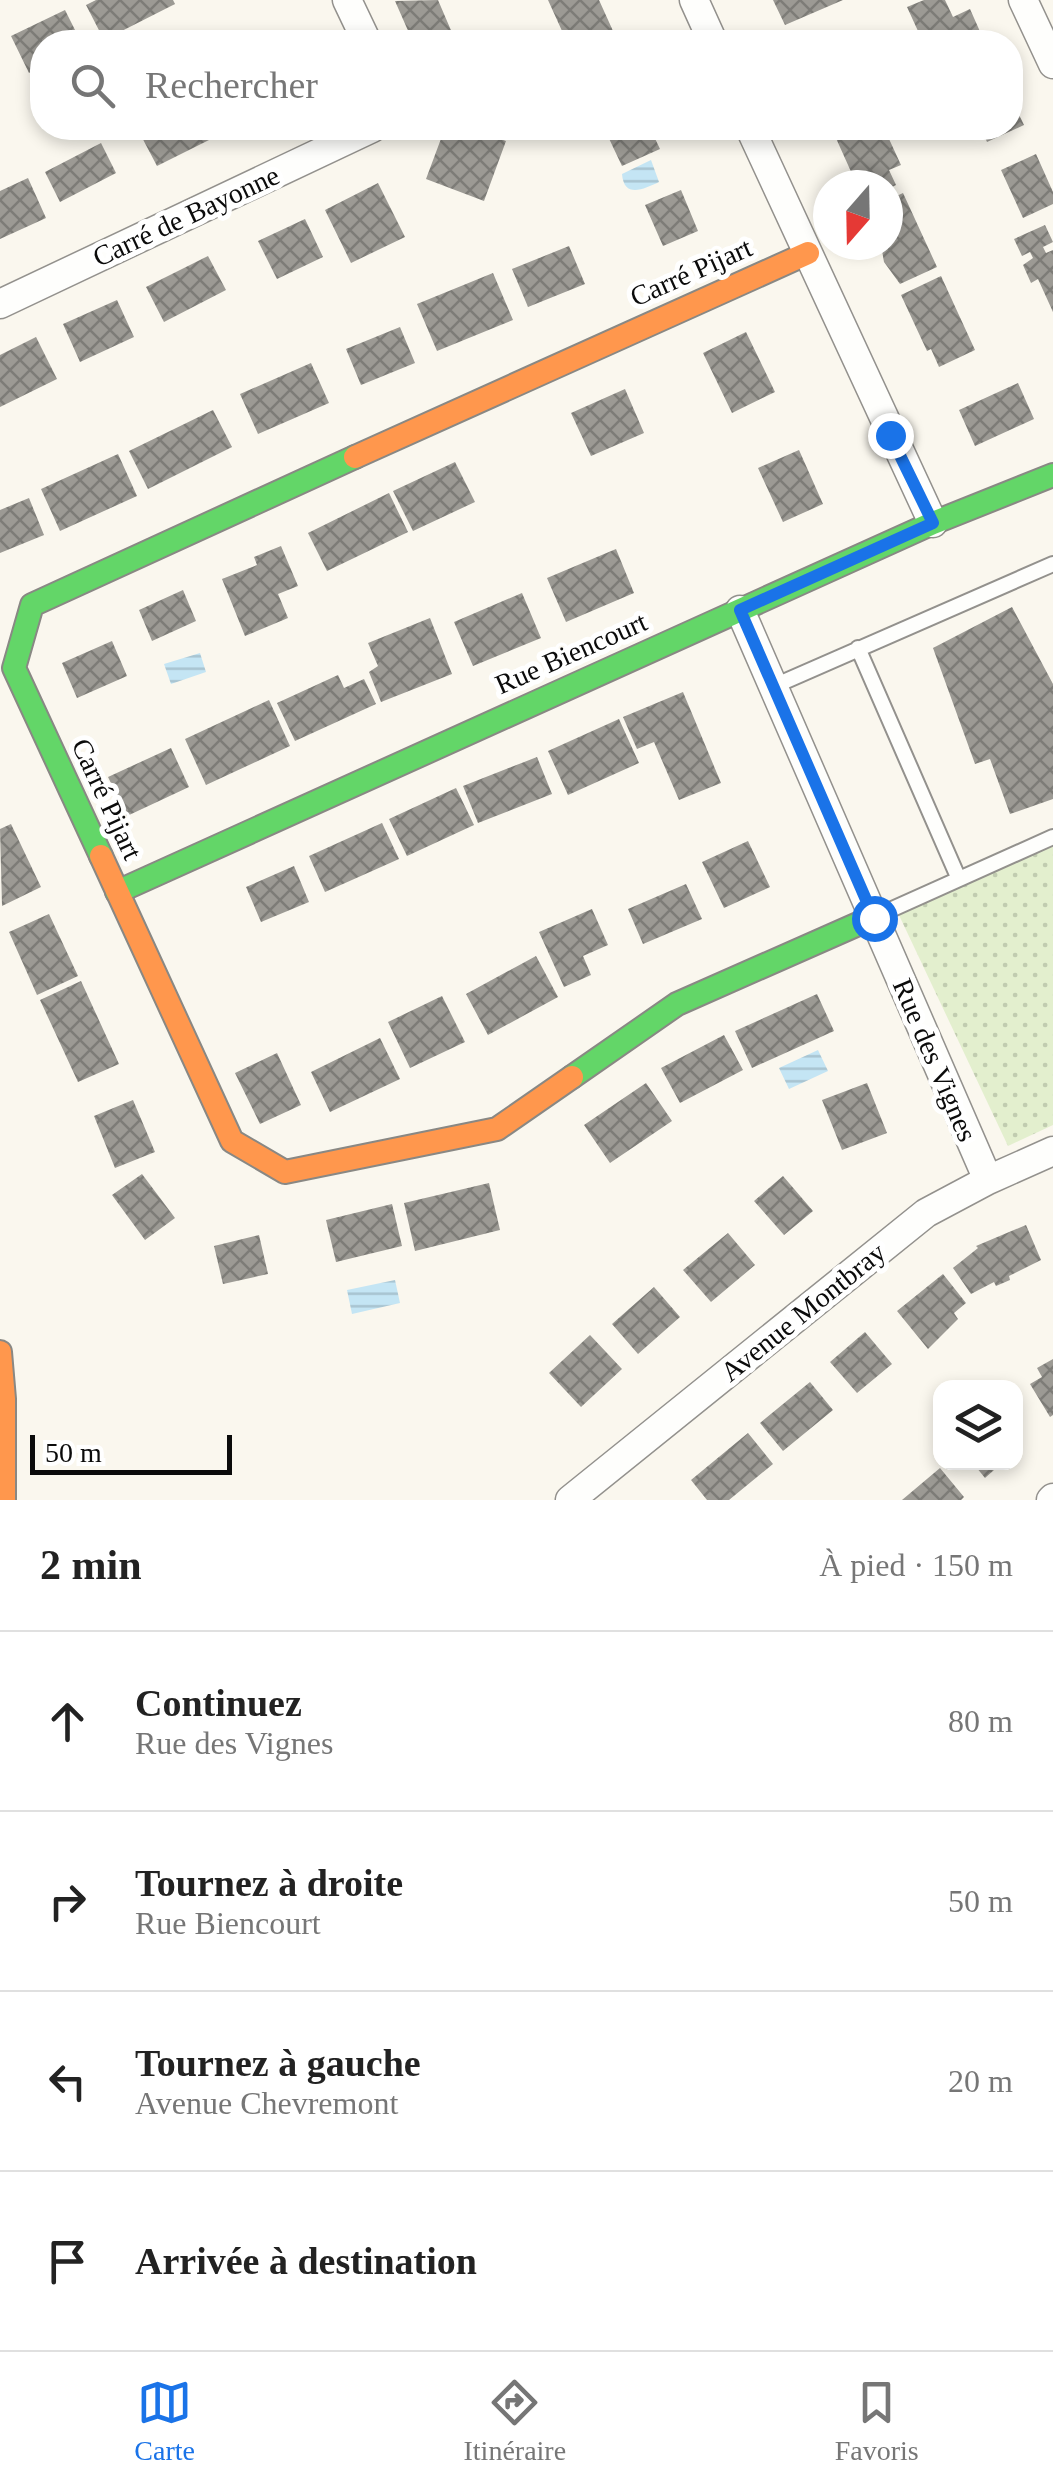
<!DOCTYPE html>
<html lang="fr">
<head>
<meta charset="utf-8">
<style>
  :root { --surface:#fff; --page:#f6f6f6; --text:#222; --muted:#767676; --line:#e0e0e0; --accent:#1a73e8 }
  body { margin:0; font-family:Georgia,serif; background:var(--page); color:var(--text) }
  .controls { position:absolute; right:30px; bottom:30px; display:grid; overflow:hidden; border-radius:20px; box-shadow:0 5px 15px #0003 }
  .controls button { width:90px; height:90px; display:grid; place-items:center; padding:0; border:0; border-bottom:2px solid var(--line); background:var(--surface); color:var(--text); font:50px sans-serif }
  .compass { position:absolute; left:813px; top:170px; width:90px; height:90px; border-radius:50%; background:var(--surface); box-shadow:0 5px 15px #0003; rotate:200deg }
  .scale { position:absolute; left:30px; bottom:25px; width:202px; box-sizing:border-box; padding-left:10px; border:5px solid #0b0b0b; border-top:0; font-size:28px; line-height:35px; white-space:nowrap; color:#0b0b0b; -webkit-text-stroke:8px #fff; paint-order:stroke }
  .stop { position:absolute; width:30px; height:30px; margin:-22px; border:8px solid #1a73e8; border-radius:50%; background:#fff }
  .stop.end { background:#1a73e8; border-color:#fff; box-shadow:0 2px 10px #0008 }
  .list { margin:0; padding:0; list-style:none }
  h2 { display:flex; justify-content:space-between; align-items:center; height:130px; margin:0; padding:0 40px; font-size:42px }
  h2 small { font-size:32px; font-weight:400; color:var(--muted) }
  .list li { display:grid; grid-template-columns:65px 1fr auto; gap:30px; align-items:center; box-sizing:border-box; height:180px; padding:0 40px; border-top:2px solid var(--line) }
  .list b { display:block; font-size:38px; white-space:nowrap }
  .list p { margin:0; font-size:32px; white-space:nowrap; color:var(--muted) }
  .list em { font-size:32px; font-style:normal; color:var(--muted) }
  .icon { flex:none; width:55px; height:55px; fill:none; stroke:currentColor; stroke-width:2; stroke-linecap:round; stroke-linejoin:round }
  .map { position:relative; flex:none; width:1053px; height:1500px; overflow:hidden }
  .search { position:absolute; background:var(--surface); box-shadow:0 5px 15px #0003; left:30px; right:30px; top:30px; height:110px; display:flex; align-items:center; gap:25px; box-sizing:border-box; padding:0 35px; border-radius:40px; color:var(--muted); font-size:38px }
  .sheet { height:850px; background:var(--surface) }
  nav { display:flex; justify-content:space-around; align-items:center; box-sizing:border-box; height:140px; border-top:2px solid var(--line); background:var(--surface); font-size:28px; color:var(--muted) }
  nav a { display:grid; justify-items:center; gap:5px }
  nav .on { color:var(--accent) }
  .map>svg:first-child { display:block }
  .park { fill:url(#park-dots) }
  .water { fill:url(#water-rules) }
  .building { fill:url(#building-cross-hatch) }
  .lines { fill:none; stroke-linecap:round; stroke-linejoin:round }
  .lane-casing { stroke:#93918d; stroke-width:18 }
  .street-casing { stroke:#93918d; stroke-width:31 }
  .fast-casing { stroke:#898884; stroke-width:26 }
  .slow-casing { stroke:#898884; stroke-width:26 }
  .lane { stroke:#fefefc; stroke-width:14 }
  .street { stroke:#fefefc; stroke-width:28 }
  .fast { stroke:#63d668; stroke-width:22 }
  .slow { stroke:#ff974d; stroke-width:22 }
  .route { stroke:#1a73e8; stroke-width:12 }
  .labels { text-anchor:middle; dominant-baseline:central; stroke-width:10; stroke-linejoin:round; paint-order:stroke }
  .street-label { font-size:28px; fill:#0b0b0b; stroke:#fff }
</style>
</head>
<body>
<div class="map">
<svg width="1053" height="1500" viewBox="0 0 1053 1500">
  <defs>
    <pattern id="park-dots" width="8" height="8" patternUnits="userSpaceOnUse" patternTransform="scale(2.5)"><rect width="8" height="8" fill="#e3efce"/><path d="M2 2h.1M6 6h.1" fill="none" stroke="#c1ccb0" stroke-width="1.8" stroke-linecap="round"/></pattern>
    <pattern id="water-rules" width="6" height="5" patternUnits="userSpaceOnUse" patternTransform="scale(2.5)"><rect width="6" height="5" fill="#c4e5f4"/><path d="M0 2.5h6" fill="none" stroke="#a7c3d0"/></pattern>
    <pattern id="building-cross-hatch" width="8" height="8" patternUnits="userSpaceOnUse" patternTransform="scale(2.5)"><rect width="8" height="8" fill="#9c9a94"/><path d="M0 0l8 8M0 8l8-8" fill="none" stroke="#7d7c77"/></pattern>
  </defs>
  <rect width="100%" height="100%" fill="#faf7ee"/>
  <path class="park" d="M1053 844V1125L1008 1146 898 913Z"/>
  <path class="water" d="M651 160 659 182C644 189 624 199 622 174Z
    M200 653 206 672 171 684 164 664Z
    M818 1050 828 1071 789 1089 779 1068Z
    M395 1280 400 1303 352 1314 347 1290Z"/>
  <path class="building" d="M96 0H173L175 4 104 40 86 5Z
    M438 0 456 42H413L395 1Z
    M548 0H599L618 42H567Z
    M773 0H843L785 25Z
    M924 0H945L953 17 970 9 982 36 968 42H923L907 7Z
    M65 10 81 42H42V67L29 73 11 36Z
    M832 30 837 42H802Z
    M1010 96 1024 125 987 142 981 128H1010Z
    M137 128H233L157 166Z
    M445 128H470L506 141 484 201 426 179Z
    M604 128H650L660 149 622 166Z
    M853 128H884L901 165 889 170 896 185 888 189V185H857L835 136Z
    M101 143 116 173 60 202 45 172Z
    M1036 154 1053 192V204L1023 218 1001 170Z
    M28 178 46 218 0 239V191Z
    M378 183 405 237 351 263 325 210Z
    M681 190 698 231 663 246 645 205Z
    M903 193 937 267 900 284 884 262 881 245H888V200Z
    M305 219 323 257 277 279 258 241Z
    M1045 225 1053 242 1043 247 1046 253 1053 250V312L1038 279 1031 283 1023 265 1033 258 1030 252 1022 256 1014 239Z
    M569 246 585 284 528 307 512 269Z
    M208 256 226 290 164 322 146 287Z
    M493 273 513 320 437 351 417 304Z
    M941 276 975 350 939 367 931 349 927 351 901 295Z
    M117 300 134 337 80 362 63 324Z
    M400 327 415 363 361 385 346 349Z
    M746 332 775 392 732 413 703 353Z
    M36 337 57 379 0 407V355Z
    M311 363 329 403 258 434 240 394Z
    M1018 383 1034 419 975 446 959 410Z
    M625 389 644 433 591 456 571 413Z
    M213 410 232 447 148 489 129 451Z
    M799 450 823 504 783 522 758 468Z
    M118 454 137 496 60 531 41 489Z
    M455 462 475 502 413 531 393 491Z
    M389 493 408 532 327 571 308 533Z
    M29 498 44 535 0 553V510Z
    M281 546 298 586 278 594 288 618 245 636 222 579 257 565 254 557Z
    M616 549 634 593 566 622 547 578Z
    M183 590 196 621 152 641 139 610Z
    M522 593 541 638 473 666 454 622Z
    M1012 607 1053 684V799L1010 814 990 759 975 764 933 648Z
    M430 618 452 674 381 702 369 672 378 666 368 643Z
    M112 641 127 676 77 698 62 663Z
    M338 675 344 688 364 679 376 704 295 741 277 703Z
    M683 692 721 783 679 800 654 742 637 749 623 717Z
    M269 700 290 746 206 785 185 739Z
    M619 719 639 763 568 795 548 751Z
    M171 748 189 787 127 816 108 777Z
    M537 757 552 794 478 823 463 786Z
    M456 788 474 825 407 856 389 819Z
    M382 823 399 859 325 892 309 856Z
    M11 824 41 887 2 906 0 829Z
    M748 841 770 887 724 908 702 862Z
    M294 866 309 902 261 922 246 887Z
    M686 884 702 919 643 944 628 909Z
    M592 909 608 945 583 956 591 975 564 987 539 932Z
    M49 914 78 976 37 995 9 932Z
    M536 956 558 997 488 1035 466 994Z
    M81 981 119 1064 78 1082 40 1000Z
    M817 994 834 1031 752 1068 735 1031Z
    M442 996 465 1042 410 1068 388 1022Z
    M724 1035 743 1070 680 1103 661 1068Z
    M380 1038 400 1079 330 1112 311 1072Z
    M277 1053 301 1105 260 1124 235 1073Z
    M646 1083 672 1121 610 1163 584 1125Z
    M867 1083 887 1133 842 1150 822 1100Z
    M133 1100 155 1152 115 1168 94 1116Z
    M142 1174 175 1218 145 1240 112 1195Z
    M783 1176 813 1211 784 1235 754 1201Z
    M489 1183 500 1230 415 1251 404 1203Z
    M392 1204 402 1246 336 1262 326 1220Z
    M1026 1225 1041 1260 1009 1276 1010 1280 996 1286 994 1282 971 1294 953 1268 978 1248 976 1246Z
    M728 1233 755 1265 711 1302 683 1270Z
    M259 1235 268 1274 223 1284 214 1246Z
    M943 1274 966 1303 954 1313 958 1319 928 1349 897 1311Z
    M654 1287 680 1317 638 1354 612 1324Z
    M865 1332 892 1364 857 1393 830 1362Z
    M590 1335 622 1369 581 1407 549 1373Z
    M1053 1359V1415L1050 1417 1030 1384 1042 1377 1037 1368Z
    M810 1382 833 1410 783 1451 760 1423Z
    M748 1433 773 1464 729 1500H707L691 1480Z
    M972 1462H1003L985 1478Z
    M940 1468 964 1497 961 1500H902Z"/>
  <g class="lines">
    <defs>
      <path id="lane" d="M858 648 958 877
        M772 687 1053 564
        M879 915 1053 837"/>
      <path id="street" d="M347 0 367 42
        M694 0 713 42
        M1023 0 1053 64
        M750 128 933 523
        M0 304 372 128
        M740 610 988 1180
        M570 1500 926 1213 988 1180 1053 1151
        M1051 1500 1053 1498"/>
      <path id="fast" d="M101 856 14 668 32 605 355 457
        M117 892 933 523 1053 475
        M572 1077 677 1004 874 917"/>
      <path id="slow" d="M355 457 808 253
        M101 856 232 1141 285 1172 497 1129 572 1077
        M0 1352 4 1399V1500"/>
    </defs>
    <use href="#lane" class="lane-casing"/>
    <use href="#street" class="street-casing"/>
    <use href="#fast" class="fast-casing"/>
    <use href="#slow" class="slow-casing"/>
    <use href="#lane" class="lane"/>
    <use href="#street" class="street"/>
    <use href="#fast" class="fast"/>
    <use href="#slow" class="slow"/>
  </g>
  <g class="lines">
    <path class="route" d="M874 918 740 610 933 523 890 435"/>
  </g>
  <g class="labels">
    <g class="street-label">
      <text transform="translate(186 216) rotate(-25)">Carré de Bayonne</text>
      <text transform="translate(691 272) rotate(-24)">Carré Pijart</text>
      <text transform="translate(571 653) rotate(-24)">Rue Biencourt</text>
      <text transform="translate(107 799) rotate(65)">Carré Pijart</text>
      <text transform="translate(935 1060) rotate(67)">Rue des Vignes</text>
      <text transform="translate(803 1312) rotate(-39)">Avenue Montbray</text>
    </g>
  </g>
</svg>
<div class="controls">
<button><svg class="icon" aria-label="layers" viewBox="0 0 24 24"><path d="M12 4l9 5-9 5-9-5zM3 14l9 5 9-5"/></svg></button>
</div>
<svg class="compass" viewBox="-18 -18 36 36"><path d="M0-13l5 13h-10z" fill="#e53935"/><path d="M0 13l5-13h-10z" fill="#767676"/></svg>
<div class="scale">50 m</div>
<div class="stop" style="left:874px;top:918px"></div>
<div class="stop end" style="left:890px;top:435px"></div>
<div class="search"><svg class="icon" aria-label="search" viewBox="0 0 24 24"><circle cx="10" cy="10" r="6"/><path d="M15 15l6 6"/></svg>Rechercher</div>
</div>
<section class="sheet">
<h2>2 min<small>À pied · 150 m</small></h2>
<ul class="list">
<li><svg class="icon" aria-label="ahead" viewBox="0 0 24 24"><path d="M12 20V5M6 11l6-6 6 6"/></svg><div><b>Continuez</b><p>Rue des Vignes</p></div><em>80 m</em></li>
<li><svg class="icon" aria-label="right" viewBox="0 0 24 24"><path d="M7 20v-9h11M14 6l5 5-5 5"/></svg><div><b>Tournez à droite</b><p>Rue Biencourt</p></div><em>50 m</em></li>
<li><svg class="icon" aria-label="left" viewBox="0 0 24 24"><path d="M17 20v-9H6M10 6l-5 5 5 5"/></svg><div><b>Tournez à gauche</b><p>Avenue Chevremont</p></div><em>20 m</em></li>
<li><svg class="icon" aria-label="arrive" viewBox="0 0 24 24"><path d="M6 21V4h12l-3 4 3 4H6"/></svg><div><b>Arrivée à destination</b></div></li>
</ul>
</section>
<nav>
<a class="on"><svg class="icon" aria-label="map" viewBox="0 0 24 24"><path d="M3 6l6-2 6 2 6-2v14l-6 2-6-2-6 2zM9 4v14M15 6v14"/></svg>Carte</a>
<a><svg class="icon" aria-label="directions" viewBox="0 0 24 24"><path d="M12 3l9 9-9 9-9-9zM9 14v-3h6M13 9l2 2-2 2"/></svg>Itinéraire</a>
<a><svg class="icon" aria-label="saved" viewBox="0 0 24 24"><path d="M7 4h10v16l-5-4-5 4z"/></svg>Favoris</a>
</nav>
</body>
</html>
